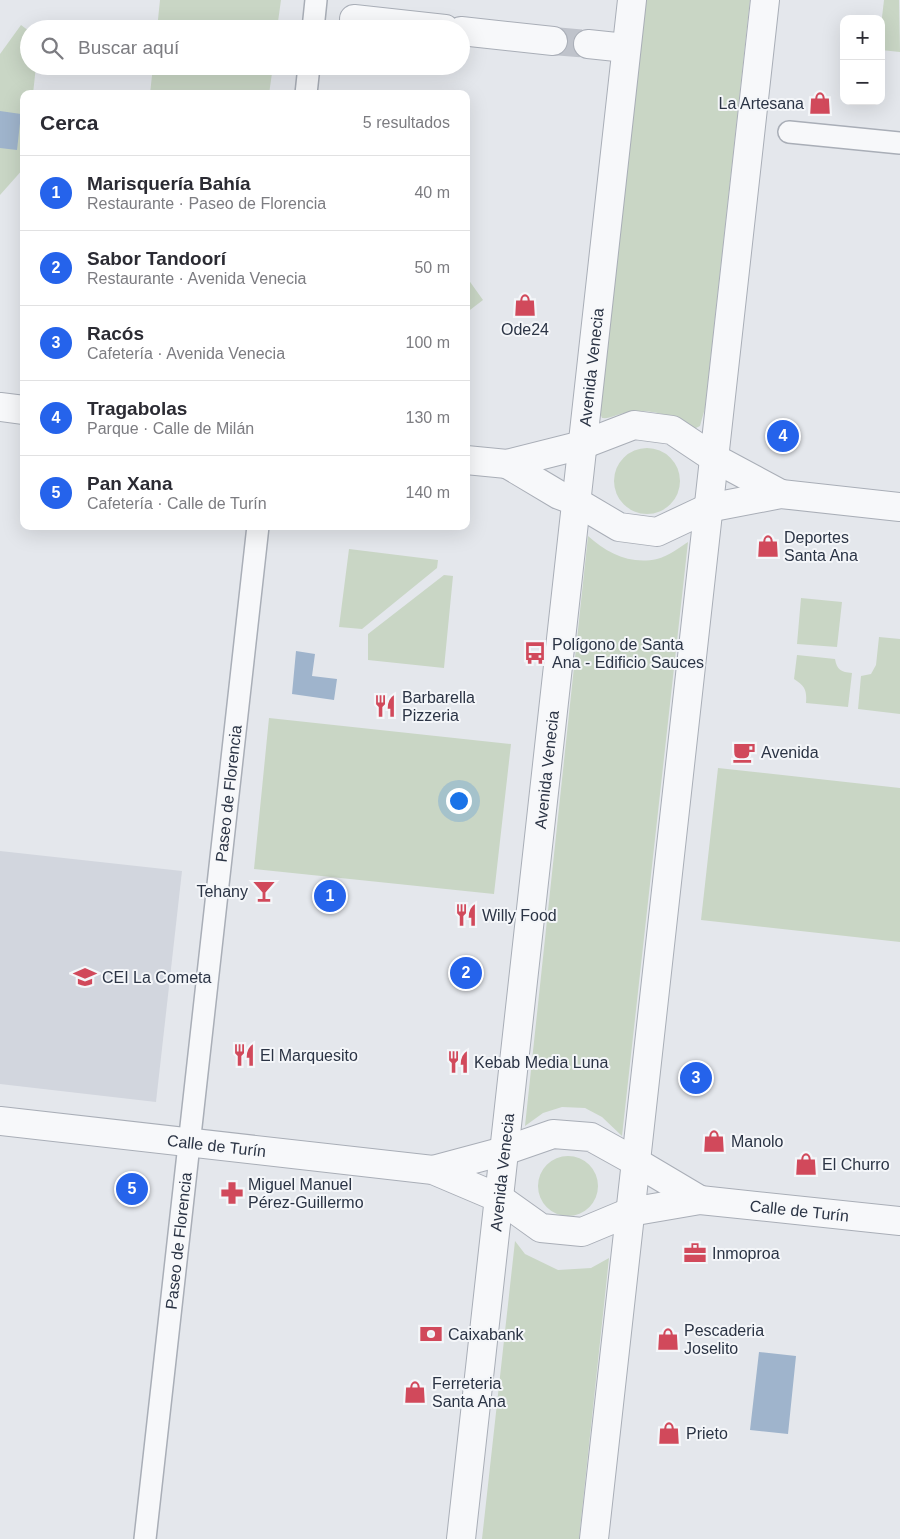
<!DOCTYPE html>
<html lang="es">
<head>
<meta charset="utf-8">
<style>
  :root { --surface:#fff; --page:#f2f2f3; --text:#2b2b33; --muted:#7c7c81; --line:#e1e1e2; --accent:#2563eb }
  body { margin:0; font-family:Helvetica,sans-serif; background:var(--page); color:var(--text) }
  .controls { position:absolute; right:15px; top:15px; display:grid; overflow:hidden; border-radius:10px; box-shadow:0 5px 20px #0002 }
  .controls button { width:45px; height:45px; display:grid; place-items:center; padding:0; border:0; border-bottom:1px solid var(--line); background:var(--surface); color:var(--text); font:25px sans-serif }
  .you { position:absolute; left:458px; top:800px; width:18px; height:18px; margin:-12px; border:4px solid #fff; border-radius:50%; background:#1a73e8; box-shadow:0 0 0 8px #1a73e833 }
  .badge { display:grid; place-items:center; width:32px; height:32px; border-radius:50%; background:var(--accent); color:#fff; font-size:16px; font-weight:700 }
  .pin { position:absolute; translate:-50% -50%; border:2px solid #fff; box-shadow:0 1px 5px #0006 }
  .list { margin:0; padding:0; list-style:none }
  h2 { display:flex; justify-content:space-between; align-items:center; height:65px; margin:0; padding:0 20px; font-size:21px }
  h2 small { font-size:16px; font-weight:400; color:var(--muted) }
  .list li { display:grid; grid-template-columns:32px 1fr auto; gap:15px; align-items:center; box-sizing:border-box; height:75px; padding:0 20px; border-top:1px solid var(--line) }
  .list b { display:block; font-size:19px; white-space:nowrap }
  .list p { margin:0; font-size:16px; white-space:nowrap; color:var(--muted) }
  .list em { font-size:16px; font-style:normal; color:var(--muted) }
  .icon { flex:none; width:28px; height:28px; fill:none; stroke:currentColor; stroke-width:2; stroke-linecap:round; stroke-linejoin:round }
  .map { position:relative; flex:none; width:900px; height:1539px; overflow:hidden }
  .search { position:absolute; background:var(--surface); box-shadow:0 5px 20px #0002; left:20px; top:20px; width:450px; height:55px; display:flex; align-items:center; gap:12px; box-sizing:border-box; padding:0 18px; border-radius:28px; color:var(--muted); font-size:19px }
  .panel { position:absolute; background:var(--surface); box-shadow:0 5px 20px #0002; left:20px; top:90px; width:450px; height:440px; border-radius:10px }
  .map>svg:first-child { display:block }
  .built { fill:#d2d6de }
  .green { fill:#c9d6c5 }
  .water { fill:#9fb4cc }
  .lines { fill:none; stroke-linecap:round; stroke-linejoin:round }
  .minor-tunnel { stroke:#bfc3cb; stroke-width:28; stroke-dasharray:28 14; stroke-linecap:butt }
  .pedestrian-casing { stroke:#a9aeb7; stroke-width:24 }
  .minor-casing { stroke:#a9aeb7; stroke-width:30 }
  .tertiary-casing { stroke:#a9aeb7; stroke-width:30 }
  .pedestrian { stroke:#f7f8fa; stroke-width:21 }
  .minor { stroke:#f7f8fa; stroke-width:28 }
  .tertiary { stroke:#f7f8fa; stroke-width:28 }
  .labels { text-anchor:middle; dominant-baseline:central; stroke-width:4; stroke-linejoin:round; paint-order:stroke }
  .poi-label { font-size:16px; fill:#2b3445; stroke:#f4f6f9; text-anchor:start }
  .street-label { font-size:16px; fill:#2b3445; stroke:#f4f6f9 }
</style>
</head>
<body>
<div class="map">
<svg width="900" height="1539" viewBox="0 0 900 1539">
  <rect width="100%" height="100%" fill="#e4e7ec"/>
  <path class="built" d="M0 851 182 871 156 1102 0 1084Z"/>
  <path class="green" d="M160 0H281L277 29H157Z
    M646 0H750L705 408 700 426 692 430C673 414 650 408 625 413 617 414 610 419 602 418L600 413V398Z
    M884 0H899L900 52 881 50V26Z
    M21 25 29 31V66H36L33 94H24V168L0 195V54Z
    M153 66H273L269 94H150Z
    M468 279 483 300 466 313V281Z
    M614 481a33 33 0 1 1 66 0a33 33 0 1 1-66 0Z
    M588 536C607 553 630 565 657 559 668 556 679 548 688 542L622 1136 602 1117 585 1108 562 1107 543 1113 525 1126Z
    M349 549 438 560 437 568 362 629 339 627Z
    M444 575 453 576 444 668 368 660V634Z
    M801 598 842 602 837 647 797 644Z
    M879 637 900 639V714L858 709 861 676 871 674 876 665Z
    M797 655 835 659C837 670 841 672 852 673L848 707 806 703C807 690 805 686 794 679Z
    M269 718 511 744 494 894 254 869Z
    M718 768 900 788V942L701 920Z
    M538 1186a30 30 0 1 1 60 0a30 30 0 1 1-60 0Z
    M515 1241 525 1254 558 1270 591 1268 609 1258 579 1539H482Z"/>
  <path class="water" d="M0 111 21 114 17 150 0 148Z
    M296 651 315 654 312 676 337 679 334 700 292 694Z
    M759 1352 796 1356 788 1434 750 1430Z"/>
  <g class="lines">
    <path class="minor-tunnel" d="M553 41 588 44"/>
    <defs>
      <g id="pedestrian">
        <path d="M313 29 316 0"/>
        <path d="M306 94 309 66"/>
        <path d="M789 132 900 143"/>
        <path id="s1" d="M145 1539 258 526"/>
      </g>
      <g id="minor">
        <path d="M354 19 445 29"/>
        <path d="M461 31 553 41"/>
        <path d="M588 44 626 48"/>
        <path d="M0 407 24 410"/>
        <path d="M714 458 781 494"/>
        <path d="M466 460 507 464 582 445"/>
        <path d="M507 464 559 495 575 501"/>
        <path d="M708 508 781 494 900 507"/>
        <path id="s2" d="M0 1121 433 1170 499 1198"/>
        <path d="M636 1162 700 1200"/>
        <path d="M433 1170 504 1151"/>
        <path id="s3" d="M630 1212 700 1200 900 1221"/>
      </g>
      <g id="tertiary">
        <path d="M582 445 634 425 672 430 714 458"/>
        <path d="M575 501 619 527 657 532 708 508"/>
        <path d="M504 1151 553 1134 591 1137 636 1162"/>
        <path d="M499 1198 541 1228 582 1232 630 1212"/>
        <path id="s4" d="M461 1539 632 0"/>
        <path d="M594 1539 765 0"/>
      </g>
    </defs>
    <use href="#pedestrian" class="pedestrian-casing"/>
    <use href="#minor" class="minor-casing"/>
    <use href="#tertiary" class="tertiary-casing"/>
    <use href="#pedestrian" class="pedestrian"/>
    <use href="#minor" class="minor"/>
    <use href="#tertiary" class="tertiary"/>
  </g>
  <defs>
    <symbol id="shop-bare" viewBox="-9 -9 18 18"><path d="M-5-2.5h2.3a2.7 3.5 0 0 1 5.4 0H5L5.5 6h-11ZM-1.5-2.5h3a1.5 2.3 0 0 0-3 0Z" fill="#d1495b" stroke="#f4f6f9" stroke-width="2.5" paint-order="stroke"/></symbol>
    <symbol id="bus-bare" viewBox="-9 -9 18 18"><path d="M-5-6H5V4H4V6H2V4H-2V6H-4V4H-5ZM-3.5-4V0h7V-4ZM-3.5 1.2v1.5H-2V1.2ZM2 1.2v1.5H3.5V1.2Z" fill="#d1495b" stroke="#f4f6f9" stroke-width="2.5" paint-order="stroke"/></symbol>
    <symbol id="restaurant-bare" viewBox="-9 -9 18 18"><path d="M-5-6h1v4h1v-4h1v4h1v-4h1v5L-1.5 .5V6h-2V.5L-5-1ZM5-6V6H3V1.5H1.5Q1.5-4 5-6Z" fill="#d1495b" stroke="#f4f6f9" stroke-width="2.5" paint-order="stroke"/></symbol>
    <symbol id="cafe-bare" viewBox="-9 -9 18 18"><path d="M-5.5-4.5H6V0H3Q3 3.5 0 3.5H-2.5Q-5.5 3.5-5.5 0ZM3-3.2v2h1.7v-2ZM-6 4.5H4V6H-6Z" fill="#d1495b" stroke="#f4f6f9" stroke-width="2.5" paint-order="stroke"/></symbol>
    <symbol id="bar-bare" viewBox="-9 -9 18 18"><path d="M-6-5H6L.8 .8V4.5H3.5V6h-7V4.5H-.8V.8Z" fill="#d1495b" stroke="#f4f6f9" stroke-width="2.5" paint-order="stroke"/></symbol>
    <symbol id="school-bare" viewBox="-9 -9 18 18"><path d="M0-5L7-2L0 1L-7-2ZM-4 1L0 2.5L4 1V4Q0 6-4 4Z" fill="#d1495b" stroke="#f4f6f9" stroke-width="2.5" paint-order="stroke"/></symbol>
    <symbol id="pharmacy-bare" viewBox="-9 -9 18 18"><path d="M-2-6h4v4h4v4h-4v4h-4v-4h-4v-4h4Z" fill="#d1495b" stroke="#f4f6f9" stroke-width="2.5" paint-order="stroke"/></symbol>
    <symbol id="office-bare" viewBox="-9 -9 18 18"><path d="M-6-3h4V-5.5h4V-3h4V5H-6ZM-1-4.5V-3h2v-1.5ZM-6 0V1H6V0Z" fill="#d1495b" stroke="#f4f6f9" stroke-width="2.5" paint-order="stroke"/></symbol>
    <symbol id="bank-bare" viewBox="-9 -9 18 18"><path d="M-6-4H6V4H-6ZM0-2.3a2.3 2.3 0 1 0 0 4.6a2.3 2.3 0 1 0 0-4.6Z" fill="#d1495b" stroke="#f4f6f9" stroke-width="2.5" paint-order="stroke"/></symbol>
  </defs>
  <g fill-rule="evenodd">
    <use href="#shop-bare" x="804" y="87" width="32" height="32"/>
    <use href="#shop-bare" x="509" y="289" width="32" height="32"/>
    <use href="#shop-bare" x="752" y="530" width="32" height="32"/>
    <use href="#bus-bare" x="519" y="637" width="32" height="32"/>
    <use href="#restaurant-bare" x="369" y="690" width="32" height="32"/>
    <use href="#cafe-bare" x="728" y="736" width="32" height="32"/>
    <use href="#bar-bare" x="248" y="875" width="32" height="32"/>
    <use href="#restaurant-bare" x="450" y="899" width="32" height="32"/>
    <use href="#school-bare" x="69" y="961" width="32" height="32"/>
    <use href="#restaurant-bare" x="228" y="1039" width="32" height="32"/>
    <use href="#restaurant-bare" x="442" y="1046" width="32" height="32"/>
    <use href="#shop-bare" x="698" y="1125" width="32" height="32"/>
    <use href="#shop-bare" x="790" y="1148" width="32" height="32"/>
    <use href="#pharmacy-bare" x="216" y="1177" width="32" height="32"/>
    <use href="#office-bare" x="679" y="1237" width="32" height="32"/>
    <use href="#bank-bare" x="415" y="1318" width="32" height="32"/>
    <use href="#shop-bare" x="652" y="1323" width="32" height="32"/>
    <use href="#shop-bare" x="399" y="1376" width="32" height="32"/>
    <use href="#shop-bare" x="653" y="1417" width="32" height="32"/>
  </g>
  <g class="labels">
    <g class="poi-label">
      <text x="804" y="103" text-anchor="end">La Artesana</text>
      <text x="525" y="329" text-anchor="middle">Ode24</text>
      <text x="784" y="537">Deportes<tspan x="784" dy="18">Santa Ana</tspan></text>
      <text x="552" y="644">Polígono de Santa<tspan x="552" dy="18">Ana - Edificio Sauces</tspan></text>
      <text x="402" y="697">Barbarella<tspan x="402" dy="18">Pizzeria</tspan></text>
      <text x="761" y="752">Avenida</text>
      <text x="248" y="891" text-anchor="end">Tehany</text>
      <text x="482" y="915">Willy Food</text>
      <text x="102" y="977">CEI La Cometa</text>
      <text x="260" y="1055">El Marquesito</text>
      <text x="474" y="1062">Kebab Media Luna</text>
      <text x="731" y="1141">Manolo</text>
      <text x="822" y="1164">El Churro</text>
      <text x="248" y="1184">Miguel Manuel<tspan x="248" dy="18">Pérez-Guillermo</tspan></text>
      <text x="712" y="1253">Inmoproa</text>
      <text x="684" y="1330">Pescaderia<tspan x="684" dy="18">Joselito</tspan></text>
      <text x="448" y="1334">Caixabank</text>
      <text x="432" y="1383">Ferreteria<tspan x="432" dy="18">Santa Ana</tspan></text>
      <text x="686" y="1433">Prieto</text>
    </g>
    <g class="street-label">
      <text stroke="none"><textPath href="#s4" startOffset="1179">Avenida Venecia</textPath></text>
      <text stroke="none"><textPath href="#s4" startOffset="774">Avenida Venecia</textPath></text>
      <text stroke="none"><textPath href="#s1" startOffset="750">Paseo de Florencia</textPath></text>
      <text stroke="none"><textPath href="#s2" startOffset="218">Calle de Turín</textPath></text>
      <text stroke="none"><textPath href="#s4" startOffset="369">Avenida Venecia</textPath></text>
      <text stroke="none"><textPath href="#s3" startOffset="171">Calle de Turín</textPath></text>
      <text stroke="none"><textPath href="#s1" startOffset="300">Paseo de Florencia</textPath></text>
    </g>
  </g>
</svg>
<div class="controls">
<button>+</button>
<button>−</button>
</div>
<div class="you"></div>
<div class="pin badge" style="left:330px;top:896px">1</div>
<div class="pin badge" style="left:466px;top:973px">2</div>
<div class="pin badge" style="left:696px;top:1078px">3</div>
<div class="pin badge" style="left:783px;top:436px">4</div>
<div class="pin badge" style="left:132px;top:1189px">5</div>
<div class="search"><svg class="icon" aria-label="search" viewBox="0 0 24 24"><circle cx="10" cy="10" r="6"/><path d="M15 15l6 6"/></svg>Buscar aquí</div>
<section class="panel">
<h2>Cerca<small>5 resultados</small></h2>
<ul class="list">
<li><span class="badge">1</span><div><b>Marisquería Bahía</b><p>Restaurante · Paseo de Florencia</p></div><em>40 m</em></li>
<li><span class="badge">2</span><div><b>Sabor Tandoorí</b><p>Restaurante · Avenida Venecia</p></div><em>50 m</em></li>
<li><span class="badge">3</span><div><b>Racós</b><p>Cafetería · Avenida Venecia</p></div><em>100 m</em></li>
<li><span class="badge">4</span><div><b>Tragabolas</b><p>Parque · Calle de Milán</p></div><em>130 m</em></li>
<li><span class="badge">5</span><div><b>Pan Xana</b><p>Cafetería · Calle de Turín</p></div><em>140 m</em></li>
</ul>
</section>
</div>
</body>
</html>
